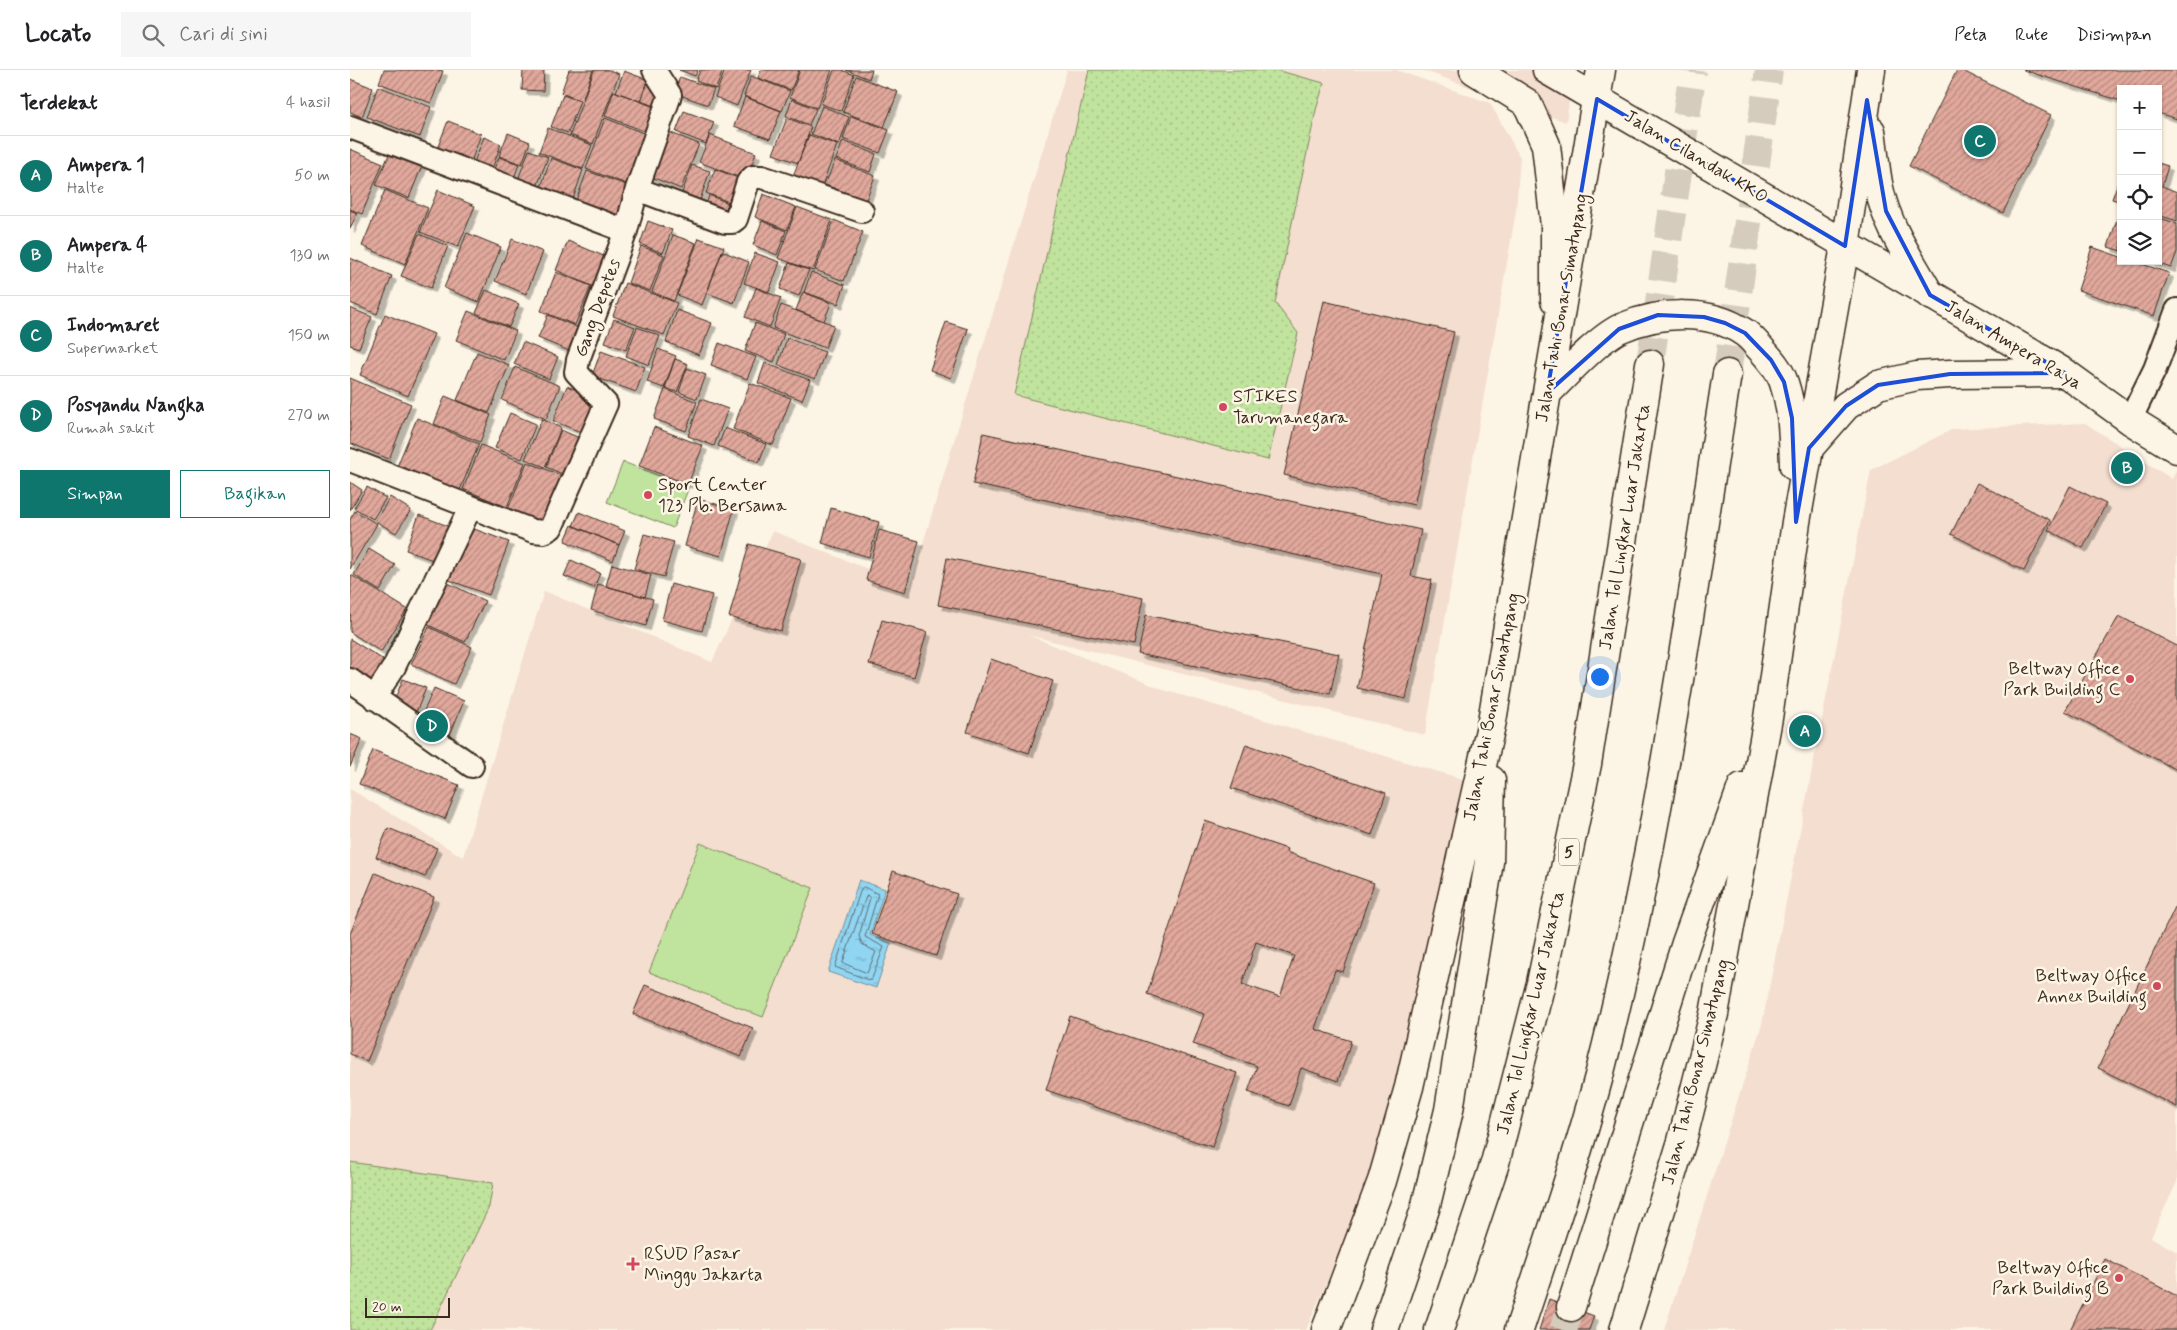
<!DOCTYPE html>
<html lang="id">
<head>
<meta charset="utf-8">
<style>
  :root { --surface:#fff; --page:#f6f6f6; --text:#202124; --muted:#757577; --line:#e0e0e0; --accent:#0f766e }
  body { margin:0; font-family:Mynerve,sans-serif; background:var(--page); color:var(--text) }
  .controls { position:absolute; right:15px; top:15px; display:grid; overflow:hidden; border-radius:0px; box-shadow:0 1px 4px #0004 }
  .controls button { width:45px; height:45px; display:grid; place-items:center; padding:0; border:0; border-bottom:1px solid var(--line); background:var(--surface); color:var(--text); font:25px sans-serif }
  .scale { position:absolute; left:15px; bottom:12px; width:85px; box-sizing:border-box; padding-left:5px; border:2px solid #3b2a1e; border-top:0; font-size:14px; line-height:18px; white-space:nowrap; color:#3b2a1e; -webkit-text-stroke:4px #fcf5e5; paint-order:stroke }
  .you { position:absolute; left:1249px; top:606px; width:18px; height:18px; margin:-12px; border:4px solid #fff; border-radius:50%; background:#1a73e8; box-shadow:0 0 0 8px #1a73e833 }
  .badge { display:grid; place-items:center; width:32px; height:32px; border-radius:50%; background:var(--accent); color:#fff; font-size:16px; font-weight:700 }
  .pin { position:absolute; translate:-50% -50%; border:2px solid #fff; box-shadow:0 1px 5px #0006 }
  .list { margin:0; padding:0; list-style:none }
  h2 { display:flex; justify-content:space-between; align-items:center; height:65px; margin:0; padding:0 20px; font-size:21px }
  h2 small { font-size:16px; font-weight:400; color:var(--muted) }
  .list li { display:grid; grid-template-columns:32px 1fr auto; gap:15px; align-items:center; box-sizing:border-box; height:80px; padding:0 20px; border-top:1px solid var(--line) }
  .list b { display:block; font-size:19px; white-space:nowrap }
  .list p { margin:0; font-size:16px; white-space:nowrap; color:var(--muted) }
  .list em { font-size:16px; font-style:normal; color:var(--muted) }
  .actions { display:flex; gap:10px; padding:15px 20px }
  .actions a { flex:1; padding:11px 0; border:1px solid var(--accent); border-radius:0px; text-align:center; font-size:18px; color:var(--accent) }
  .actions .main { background:var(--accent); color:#fff }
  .icon { flex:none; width:28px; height:28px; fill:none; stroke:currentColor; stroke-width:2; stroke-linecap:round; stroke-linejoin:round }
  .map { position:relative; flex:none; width:1827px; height:1260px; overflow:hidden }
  header { display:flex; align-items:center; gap:30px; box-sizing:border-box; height:70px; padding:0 25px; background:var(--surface); border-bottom:1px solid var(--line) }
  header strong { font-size:24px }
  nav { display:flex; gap:28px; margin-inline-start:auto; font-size:18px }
  .search { width:350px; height:45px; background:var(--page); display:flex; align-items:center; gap:12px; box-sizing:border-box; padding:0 18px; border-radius:0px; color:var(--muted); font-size:19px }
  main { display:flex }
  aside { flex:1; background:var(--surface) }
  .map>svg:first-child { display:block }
  .built { fill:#f4decf }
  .grass { fill:url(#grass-dots); stroke:#7e865e }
  .pitch { fill:#c0e39d; stroke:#7e865e }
  .water { fill:url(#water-ripples); stroke:#6e919d }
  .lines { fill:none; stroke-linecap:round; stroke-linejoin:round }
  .shore { stroke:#5d6e73; stroke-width:1 }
  .building { fill:url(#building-hatch); stroke:#3b2a1e; fill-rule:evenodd; filter:url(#shadow) }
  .highway-tunnel { stroke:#d5ccbd; stroke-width:28; stroke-dasharray:28 14; stroke-linecap:butt }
  .street-casing { stroke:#3b2a1e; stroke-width:26 }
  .secondary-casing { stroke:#3b2a1e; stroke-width:31 }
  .highway-casing { stroke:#3b2a1e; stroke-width:31 }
  .street { stroke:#fcf5e5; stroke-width:22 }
  .secondary { stroke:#fcf5e5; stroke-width:28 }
  .highway { stroke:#fcf5e5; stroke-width:28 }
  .marked { fill:none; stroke:#1d4ed8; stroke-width:4; stroke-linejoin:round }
  .poi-dot { fill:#d1495b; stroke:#fcf5e5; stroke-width:2 }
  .labels { text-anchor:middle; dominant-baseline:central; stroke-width:5; stroke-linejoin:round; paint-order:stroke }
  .shield { fill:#fcf5e5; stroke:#75675a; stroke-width:1 }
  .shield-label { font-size:16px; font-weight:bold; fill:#3b2a1e }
  .street-label { font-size:18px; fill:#3b2a1e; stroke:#fcf5e5 }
  .poi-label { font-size:18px; fill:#3b2a1e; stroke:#fcf5e5; text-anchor:start }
</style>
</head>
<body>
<header>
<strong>Locato</strong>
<div class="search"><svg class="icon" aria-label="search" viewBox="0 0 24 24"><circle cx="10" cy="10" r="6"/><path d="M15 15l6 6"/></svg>Cari di sini</div>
<nav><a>Peta</a><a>Rute</a><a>Disimpan</a></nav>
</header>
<main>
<aside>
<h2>Terdekat<small>4 hasil</small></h2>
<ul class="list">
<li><span class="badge">A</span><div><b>Ampera 1</b><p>Halte</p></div><em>50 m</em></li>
<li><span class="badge">B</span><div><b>Ampera 4</b><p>Halte</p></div><em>130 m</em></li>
<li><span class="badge">C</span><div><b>Indomaret</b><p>Supermarket</p></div><em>150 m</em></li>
<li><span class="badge">D</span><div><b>Posyandu Nangka</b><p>Rumah sakit</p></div><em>270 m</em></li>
</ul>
<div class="actions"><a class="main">Simpan</a><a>Bagikan</a></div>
</aside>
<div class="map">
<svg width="1827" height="1260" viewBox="0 0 1827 1260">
  <defs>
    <pattern id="grass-dots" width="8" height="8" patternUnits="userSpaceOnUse" patternTransform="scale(1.25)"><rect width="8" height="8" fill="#c0e39d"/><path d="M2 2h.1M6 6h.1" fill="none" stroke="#a6c387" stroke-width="1.8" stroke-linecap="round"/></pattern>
    <pattern id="water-ripples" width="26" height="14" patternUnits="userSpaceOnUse" patternTransform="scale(1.25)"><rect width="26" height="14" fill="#90d5f2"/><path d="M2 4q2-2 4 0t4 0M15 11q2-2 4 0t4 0" fill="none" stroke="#7db7cf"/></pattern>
    <pattern id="building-hatch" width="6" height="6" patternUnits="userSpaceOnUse" patternTransform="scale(1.25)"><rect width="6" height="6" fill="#e1a89c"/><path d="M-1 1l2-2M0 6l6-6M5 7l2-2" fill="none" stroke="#b8897f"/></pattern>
    <filter id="shadow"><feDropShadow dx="4.5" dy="4.5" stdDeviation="0" flood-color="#0004"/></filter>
  </defs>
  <rect width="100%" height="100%" fill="#fcf5e5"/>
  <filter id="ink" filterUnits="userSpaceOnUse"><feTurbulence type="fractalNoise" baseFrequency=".02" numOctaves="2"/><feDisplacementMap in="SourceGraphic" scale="10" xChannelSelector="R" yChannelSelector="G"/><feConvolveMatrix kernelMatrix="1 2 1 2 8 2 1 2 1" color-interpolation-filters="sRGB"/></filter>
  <g filter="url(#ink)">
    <path class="built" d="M717 0H1046L1140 33 1170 87 1166 141 1075 665 678 565 814 620 1119 711 1081 970 956 1260H0V719L113 787 194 521 362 592 423 461 560 516Z
      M1072 0H1224L1216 52Z
      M1735 353 1822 409 1827 398V1112L1801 1167 1827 1182V1260H1314L1412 954 1521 400 1603 359Z"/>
    <path class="grass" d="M739 0H926L974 13 966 40 925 233 948 263 918 390 664 325Z
      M0 1092 143 1113 139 1137 80 1260H0Z"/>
    <path class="pitch" d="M273 392 339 417 323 458 257 432Z
      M350 773 463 818 413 947 299 902Z"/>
    <path class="water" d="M509 810 535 819 520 865 541 873 526 918 478 902Z"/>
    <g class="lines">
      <path class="shore" d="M514 817 528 824 515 867 534 877 521 911 485 897 511 819Z
        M517 825 520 828 509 866 512 874 526 882 517 903 493 893Z"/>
    </g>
    <path class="building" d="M34 0H89L93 1 81 33 29 13Z
      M173 0H194L193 21 172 20Z
      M219 0H243L232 31 211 23Z
      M244 0H259L269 4 243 74 220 65Z
      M329 0H348L345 6Z
      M350 0H373L366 19 346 11Z
      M375 0H401L387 36 365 27Z
      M411 0H449L441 20 408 8Z
      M450 0H482L467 38 440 27Z
      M484 0H492L504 5 491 41 471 34Z
      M496 0H522L519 9Z
      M1607 0H1611L1701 45 1653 143 1559 96Z
      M1673 0H1827V49L1808 43V19H1771V31Z
      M274 1 298 10 290 31 266 22Z
      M401 6 440 21 432 41 394 26Z
      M506 6 548 22 534 57 493 42Z
      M330 7 364 19 358 35 324 23Z
      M0 9 23 18 12 47 0 42Z
      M298 12 316 19 309 38 291 31Z
      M28 16 81 37 70 67 17 47Z
      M264 21 309 39 299 63 255 46Z
      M213 25 230 31 218 63 201 57Z
      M395 27 431 41 420 69 384 56Z
      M442 29 466 39 459 55 436 46Z
      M472 36 499 47 489 75 461 64Z
      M334 41 364 52 356 74 326 62Z
      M501 46 539 60 530 83 493 69Z
      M255 48 301 66 282 116 236 99Z
      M437 48 461 57 448 93 423 84Z
      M98 51 131 64 121 92 87 79Z
      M198 58 242 75 233 99 189 82Z
      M316 61 349 74 331 119 299 106Z
      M158 63 180 72 172 94 149 86Z
      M360 65 406 83 396 110 349 92Z
      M459 65 487 75 472 117 443 106Z
      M134 67 151 74 142 99 124 92Z
      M493 71 526 84 520 102 486 89Z
      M0 79 33 93 12 144 0 139Z
      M179 80 198 87 185 122 166 115Z
      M40 82 72 96 59 128 26 115Z
      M149 87 169 94 162 114 141 106Z
      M201 88 233 100 221 135 189 123Z
      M485 90 525 106 516 130 475 115Z
      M1808 93 1818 96 1812 116 1827 122V151L1808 145Z
      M342 95 360 101 350 130 332 123Z
      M365 99 393 110 384 134 356 123Z
      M237 101 282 117 270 152 224 136Z
      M1771 104V132L1762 129Z
      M35 120 78 138 55 194 12 176Z
      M88 120 125 136 108 177 70 162Z
      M413 124 446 137 437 160 405 147Z
      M359 125 378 133 374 144 355 137Z
      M447 137 482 150 463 201 428 188Z
      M1771 137V181L1758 177Z
      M0 140 7 143 0 159Z
      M1808 147 1827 154V182L1821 198 1800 191H1808Z
      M484 150 513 162 494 211 465 200Z
      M298 151 322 160 313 183 290 174Z
      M412 151 436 161 427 185 403 175Z
      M117 163 151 177 129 232 94 218Z
      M69 164 98 176 81 218 51 206Z
      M323 165 346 173 324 231 302 222Z
      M349 168 374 177 352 235 327 225Z
      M162 169 193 182 176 224 145 211Z
      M218 171 256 187 244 217 206 200Z
      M291 176 314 185 300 221 278 213Z
      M1742 177 1771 187V191H1783L1819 203 1804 246 1728 220Z
      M372 181 399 192 384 233 357 223Z
      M405 183 430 192 419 222 394 213Z
      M0 188 42 206 27 244 0 233Z
      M439 193 459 200 449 226 430 219Z
      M206 202 241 216 225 255 191 241Z
      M461 202 495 215 488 234 454 222Z
      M275 213 327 233 314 265 263 246Z
      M406 218 431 228 420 257 395 247Z
      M136 220 169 234 159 257 126 243Z
      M453 222 481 233 474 251 446 240Z
      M974 231 1104 262 1064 435 934 405Z
      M431 235 484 255 475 278 423 258Z
      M0 238 22 247 9 278 0 275Z
      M327 240 362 253 349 285 316 272Z
      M118 241 166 261 154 290 106 270Z
      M35 244 84 264 58 326 10 305Z
      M198 245 229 258 219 281 188 268Z
      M264 249 285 257 276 280 255 272Z
      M596 252 618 259 601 308 580 300Z
      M405 253 434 264 424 292 395 281Z
      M287 257 310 266 299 295 276 286Z
      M437 268 475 282 465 309 428 295Z
      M173 272 208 287 199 309 164 294Z
      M369 273 406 287 397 309 361 295Z
      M308 279 326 286 314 318 297 312Z
      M251 281 295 297 286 322 242 306Z
      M127 282 159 295 139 343 107 330Z
      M325 289 338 294 327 322 315 318Z
      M415 293 460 310 452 330 408 313Z
      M165 297 210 316 196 349 152 330Z
      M337 298 356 305 347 329 329 322Z
      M0 308 61 334 39 389 0 373Z
      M400 313 441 328 423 375 383 359Z
      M217 316 248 329 233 363 203 351Z
      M315 319 347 332 336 361 304 349Z
      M95 326 141 345 130 372 84 354Z
      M351 329 378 339 364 376 338 366Z
      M160 343 186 354 172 389 145 378Z
      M67 348 129 374 108 425 46 399Z
      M192 349 211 358 195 397 175 389Z
      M304 357 353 376 338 414 289 396Z
      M375 358 416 374 409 392 368 376Z
      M211 360 232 369 217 406 196 397Z
      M633 363 1071 460 1061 506 1082 510 1056 629 1007 618 1032 504 623 414Z
      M131 375 175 393 157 437 113 419Z
      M177 392 213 406 192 457 157 442Z
      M0 412 12 420 0 440Z
      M1627 413 1700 450 1674 501 1601 464Z
      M1720 416 1756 434 1733 478 1698 460Z
      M17 417 36 428 23 449 4 438Z
      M40 427 61 440 46 463 25 451Z
      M348 429 384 439 371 486 335 476Z
      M481 438 529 452 519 487 472 473Z
      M5 441 27 454 0 499V449Z
      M229 442 275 461 269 475 223 456Z
      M69 445 98 456 85 491 56 480Z
      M222 455 269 475 263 491 215 471Z
      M119 457 159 472 139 525 99 510Z
      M529 460 569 471 555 522 516 510Z
      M294 464 324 472 314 507 284 499Z
      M399 474 451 489 431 561 379 547Z
      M19 479 45 495 30 521 4 505Z
      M597 488 793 528 784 575 588 535Z
      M221 490 250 503 244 518 214 506Z
      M262 494 301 505 295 527 256 516Z
      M1 505 57 539 31 582 0 562Z
      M94 511 135 531 115 572 74 553Z
      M248 514 303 529 296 556 241 540Z
      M321 514 362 525 352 561 312 550Z
      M796 545 989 584 980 624 788 584Z
      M1769 546 1827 576V700L1715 641Z
      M532 550 577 562 564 607 519 594Z
      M79 557 122 577 104 614 61 594Z
      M0 569 40 594 27 616 0 599Z
      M641 589 703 611 679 683 617 662Z
      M53 609 76 618 65 645 42 636Z
      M84 618 114 631 99 667 68 654Z
      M0 664 12 669 0 697Z
      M896 674 1036 723 1022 765 881 718Z
      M23 680 109 715 95 749 9 714Z
      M855 751 937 779 936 782 1024 813 993 902 985 900 965 959 1001 971 988 1011 951 998 939 1036 898 1022 907 996 843 974 854 944 797 924ZM906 872 944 886 930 927 892 914Z
      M38 758 87 778 75 807 26 787Z
      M543 801 607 824 586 886 522 864Z
      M25 803 84 827 17 991 0 984V864Z
      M1827 833V1037L1748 998Z
      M295 915 403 958 391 987 283 944Z
      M720 946 887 1003 862 1077 696 1020Z
      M1755 1189 1827 1226V1260H1720Z
      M1199 1229 1244 1246 1239 1260H1189Z"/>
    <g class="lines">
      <path class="highway-tunnel" d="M1300 294 1343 0
        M1377 304 1419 0
        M1213 1260 1221 1237"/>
      <defs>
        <path id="street" d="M0 57 276 161
          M287 119 375 152H382L386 149 398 112 403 107H412L512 141
          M1780 350 1805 299 1827 240
          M0 390 183 461 194 462 201 458 256 334 226 302 228 290 276 161 287 119 320 25 304 0
          M0 610 122 696
          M24 628 44 597 120 438"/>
        <path id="secondary" d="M1124 0 1177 33 1196 75 1205 156V230
          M1197 0 1715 303 1780 350 1827 379"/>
        <path id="highway" d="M1521 61C1524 80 1525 100 1529 118 1537 157 1561 191 1580 225
          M1197 323C1215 305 1249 268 1271 258 1309 242 1359 238 1395 263 1401 267 1406 274 1411 279 1420 289 1430 300 1434 313 1443 340 1443 368 1444 396
          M1460 377 1496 336 1528 315 1567 306 1600 304 1715 303
          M1221 1237 1336 873 1392 717
          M976 1260 1032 1111 1059 1017 1142 651 1251 0
          M1034 1260 1075 1139 1099 1040 1139 792 1141 710
          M1089 1260 1145 1093 1191 913 1237 694 1300 294
          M1169 1260C1197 1176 1226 1092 1249 1006 1308 776 1340 539 1377 304
          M1274 1260 1332 1071 1364 944 1418 648 1446 452 1495 176 1521 0"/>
      </defs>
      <use href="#street" class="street-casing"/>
      <use href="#secondary" class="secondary-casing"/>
      <use href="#highway" class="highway-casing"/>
      <use href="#street" class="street"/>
      <use href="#secondary" class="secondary"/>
      <use href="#highway" class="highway"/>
    </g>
  </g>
  <path class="marked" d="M1247 29 1495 176 1517 30 1536 141 1580 225 1715 303 1600 304 1528 315 1496 336 1459 378 1446 452 1442 348 1434 312 1421 290 1395 263 1375 253 1354 247 1308 245 1269 259 1197 323Z"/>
  <g class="poi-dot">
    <circle cx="873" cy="337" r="5"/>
    <circle cx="298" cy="425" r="5"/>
    <circle cx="1780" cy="609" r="5"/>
    <circle cx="1807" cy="916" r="5"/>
    <path d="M280.5 1186.5h5v5h5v5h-5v5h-5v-5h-5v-5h5z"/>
    <circle cx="1769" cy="1208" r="5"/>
  </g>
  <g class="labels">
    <rect class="shield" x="1209" y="768.5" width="20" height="27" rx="4"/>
    <g class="shield-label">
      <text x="1219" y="782">5</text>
    </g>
    <g class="street-label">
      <text transform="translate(1346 87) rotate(31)">Jalan Cilandak KKO</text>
      <text transform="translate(248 238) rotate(-70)">Gang Depotes</text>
      <text transform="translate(1212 238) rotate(-80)">Jalan Tahi Bonar Simatupang</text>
      <text transform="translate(1663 275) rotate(31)">Jalan Ampera Raya</text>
      <text transform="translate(1275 457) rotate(-81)">Jalan Tol Lingkar Luar Jakarta</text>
      <text transform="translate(1142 637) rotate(-79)">Jalan Tahi Bonar Simatupang</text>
      <text transform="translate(1181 943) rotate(-77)">Jalan Tol Lingkar Luar Jakarta</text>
      <text transform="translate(1346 1002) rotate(-76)">Jalan Tahi Bonar Simatupang</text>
    </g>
    <g class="poi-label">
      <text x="883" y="327">STIKES<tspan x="883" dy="21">Tarumanegara</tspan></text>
      <text x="308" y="415">Sport Center<tspan x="308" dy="21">123 Pb. Bersama</tspan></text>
      <text x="1770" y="599" text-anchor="end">Beltway Office<tspan x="1770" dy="21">Park Building C</tspan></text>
      <text x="1797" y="906" text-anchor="end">Beltway Office<tspan x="1797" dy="21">Annex Building</tspan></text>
      <text x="294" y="1184">RSUD Pasar<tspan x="294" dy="21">Minggu Jakarta</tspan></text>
      <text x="1759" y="1198" text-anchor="end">Beltway Office<tspan x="1759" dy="21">Park Building B</tspan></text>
    </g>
  </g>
</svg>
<div class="controls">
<button>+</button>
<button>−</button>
<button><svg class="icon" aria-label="locate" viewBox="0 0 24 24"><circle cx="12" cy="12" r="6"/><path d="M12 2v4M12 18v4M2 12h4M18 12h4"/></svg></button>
<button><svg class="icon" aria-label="layers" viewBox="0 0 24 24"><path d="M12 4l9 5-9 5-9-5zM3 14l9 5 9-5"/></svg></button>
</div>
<div class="scale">20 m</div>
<div class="you"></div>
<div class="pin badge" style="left:1455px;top:661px">A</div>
<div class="pin badge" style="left:1777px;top:398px">B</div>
<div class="pin badge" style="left:1630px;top:71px">C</div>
<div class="pin badge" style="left:82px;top:656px">D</div>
</div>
</main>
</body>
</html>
